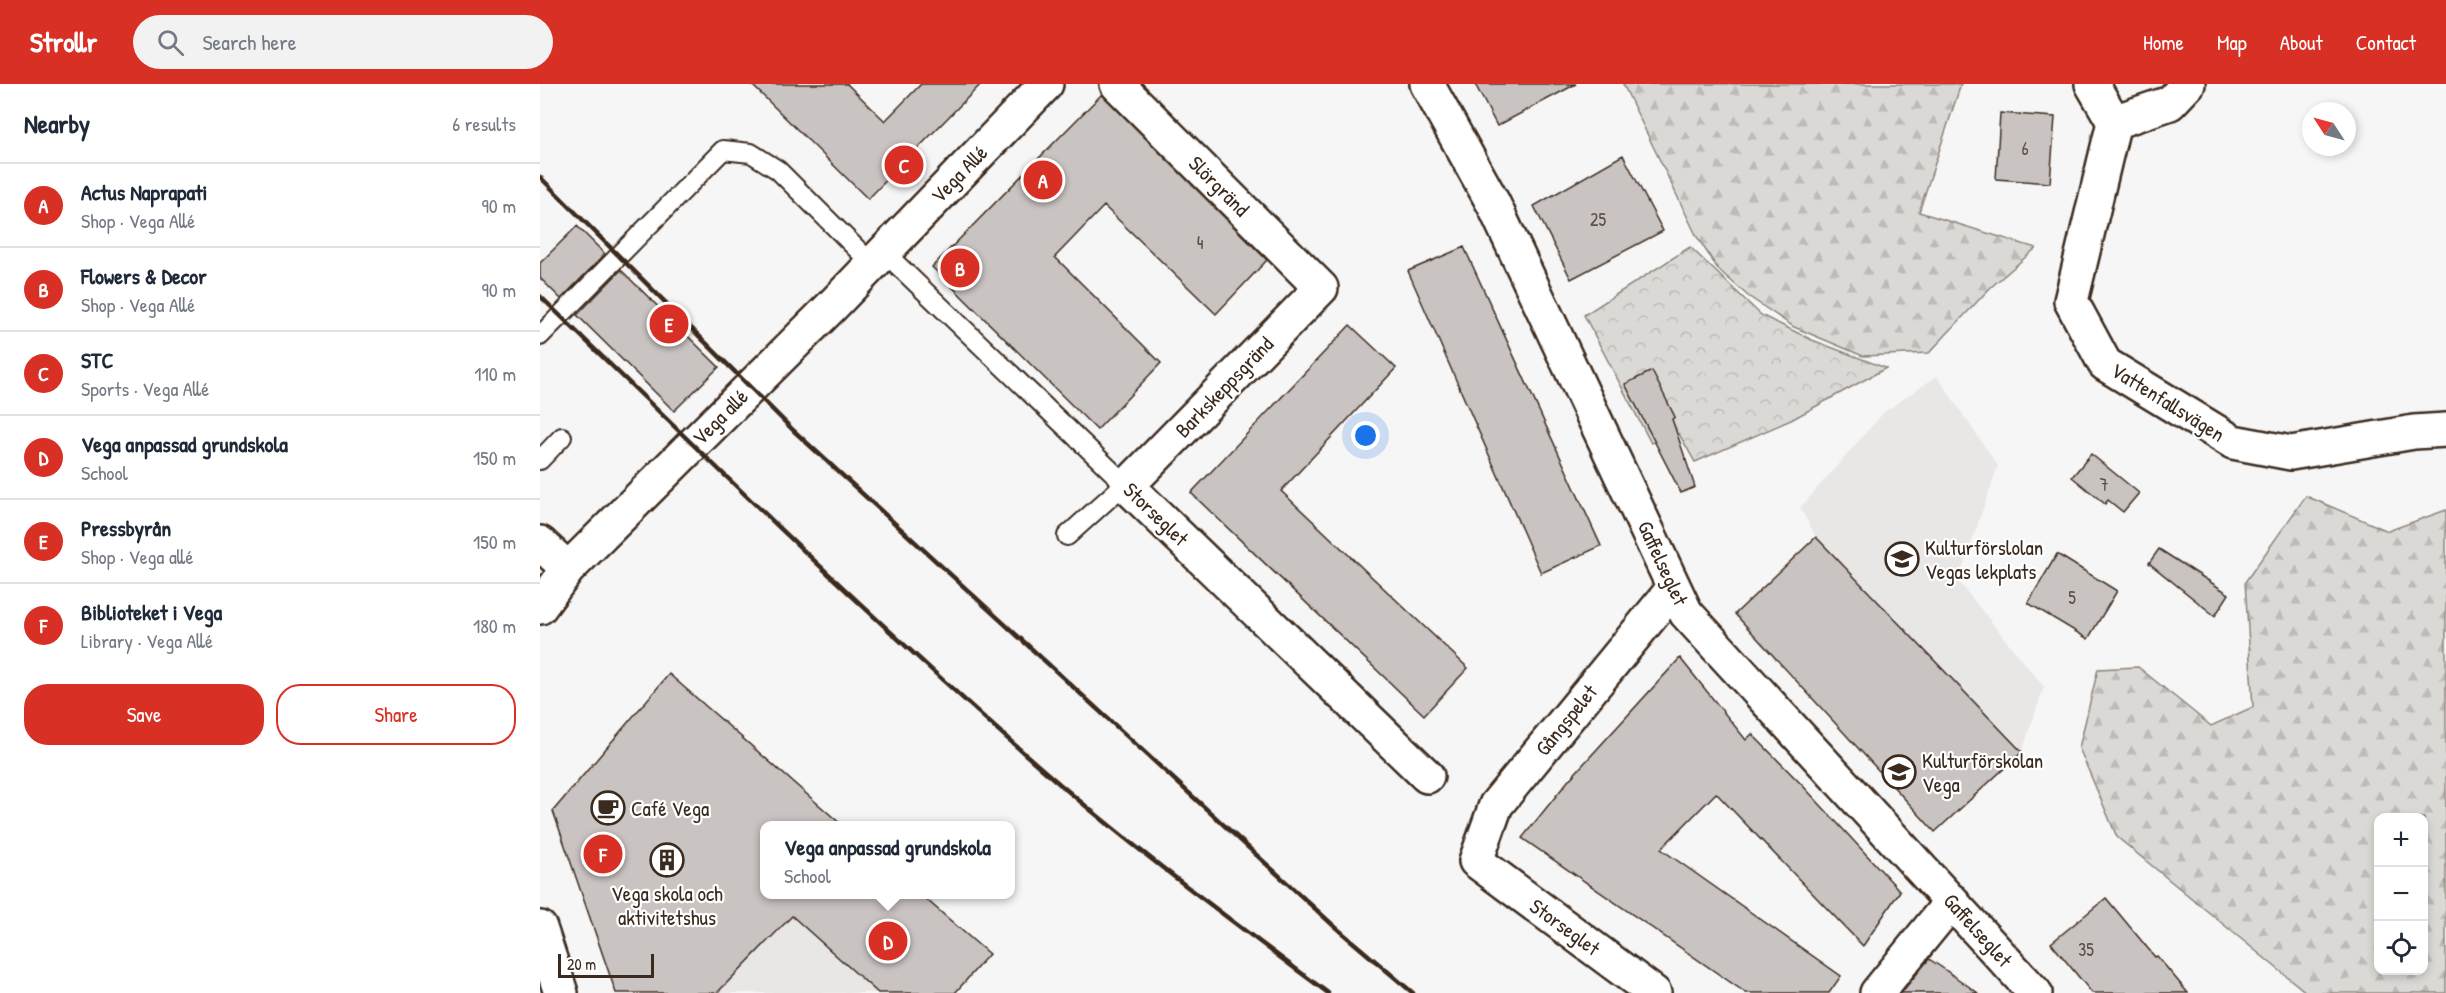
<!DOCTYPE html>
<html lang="en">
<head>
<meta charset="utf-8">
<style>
  :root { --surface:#fff; --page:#f2f2f3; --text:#1f2937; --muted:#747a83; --line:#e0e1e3; --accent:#d93025 }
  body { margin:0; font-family:"Patrick Hand",sans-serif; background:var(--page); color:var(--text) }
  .controls { position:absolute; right:18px; bottom:18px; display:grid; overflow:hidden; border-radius:12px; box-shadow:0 3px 9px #0003 }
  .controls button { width:54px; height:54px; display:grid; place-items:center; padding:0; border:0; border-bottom:2px solid var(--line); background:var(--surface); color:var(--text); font:30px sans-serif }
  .compass { position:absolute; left:1762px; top:18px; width:54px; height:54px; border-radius:50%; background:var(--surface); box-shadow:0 3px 9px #0003; rotate:306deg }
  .scale { position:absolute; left:18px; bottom:15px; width:96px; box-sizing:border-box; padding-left:6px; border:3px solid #3b2a1e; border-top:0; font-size:16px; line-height:21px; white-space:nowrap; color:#3b2a1e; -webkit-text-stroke:4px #fff; paint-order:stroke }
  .you { position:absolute; left:826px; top:352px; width:21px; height:21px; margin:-15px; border:4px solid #fff; border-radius:50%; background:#1a73e8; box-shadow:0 0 0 9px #1a73e833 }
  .badge { display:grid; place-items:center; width:39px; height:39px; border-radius:50%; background:var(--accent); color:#fff; font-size:20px; font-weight:700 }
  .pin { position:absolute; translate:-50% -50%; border:3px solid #fff; box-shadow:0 2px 6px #0006 }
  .popup { position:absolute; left:220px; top:737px; width:255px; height:78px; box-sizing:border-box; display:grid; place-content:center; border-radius:12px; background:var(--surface); filter:drop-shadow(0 2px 4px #0005); font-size:20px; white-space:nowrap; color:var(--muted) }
  .popup b { font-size:22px; color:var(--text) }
  .popup::after { content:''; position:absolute; left:50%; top:100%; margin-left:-12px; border:12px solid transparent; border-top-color:var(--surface) }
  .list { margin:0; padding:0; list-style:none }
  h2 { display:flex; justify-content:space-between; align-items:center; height:78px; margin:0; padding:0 24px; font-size:26px }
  h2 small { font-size:20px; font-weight:400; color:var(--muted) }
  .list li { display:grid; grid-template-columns:39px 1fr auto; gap:18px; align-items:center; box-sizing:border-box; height:84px; padding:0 24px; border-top:2px solid var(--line) }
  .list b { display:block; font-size:22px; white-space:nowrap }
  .list p { margin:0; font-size:20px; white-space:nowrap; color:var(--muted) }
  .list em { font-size:20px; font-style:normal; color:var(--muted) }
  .actions { display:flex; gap:12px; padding:18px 24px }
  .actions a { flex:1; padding:14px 0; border:2px solid var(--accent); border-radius:24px; text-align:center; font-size:21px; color:var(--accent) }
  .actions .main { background:var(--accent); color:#fff }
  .icon { flex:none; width:33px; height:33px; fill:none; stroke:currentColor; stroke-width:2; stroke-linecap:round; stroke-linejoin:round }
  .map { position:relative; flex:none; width:1906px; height:909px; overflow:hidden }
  header { display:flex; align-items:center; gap:36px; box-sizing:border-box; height:84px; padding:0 30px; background:var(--accent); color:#fff }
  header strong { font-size:28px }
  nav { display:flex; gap:33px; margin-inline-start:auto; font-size:21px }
  .search { width:420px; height:54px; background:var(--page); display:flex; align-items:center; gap:15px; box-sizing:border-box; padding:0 21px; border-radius:33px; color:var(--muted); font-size:22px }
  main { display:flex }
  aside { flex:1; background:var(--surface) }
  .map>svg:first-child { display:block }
  .built { fill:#e9e7e6 }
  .forest { fill:url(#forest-firs); stroke:#8b827a; stroke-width:1.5; fill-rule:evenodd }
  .park { fill:url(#park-crowns); stroke:#8b827a; stroke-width:1.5 }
  .building { fill:#c9c3c1; stroke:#3b2a1e; stroke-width:1.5 }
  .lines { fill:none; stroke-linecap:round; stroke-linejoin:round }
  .lane-casing { stroke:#3b2a1e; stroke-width:22 }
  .street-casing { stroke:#3b2a1e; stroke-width:38 }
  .lane { stroke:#fff; stroke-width:18 }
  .street { stroke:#fff; stroke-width:33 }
  .rail { stroke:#3b2a1e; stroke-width:4.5 }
  .labels { text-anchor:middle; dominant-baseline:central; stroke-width:4.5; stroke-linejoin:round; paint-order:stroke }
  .number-label { font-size:18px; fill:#5e5047 }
  .street-label { font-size:21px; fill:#3b2a1e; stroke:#fff }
  .poi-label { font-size:21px; fill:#3b2a1e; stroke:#fff; text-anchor:start }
</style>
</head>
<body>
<header>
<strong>Strollr</strong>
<div class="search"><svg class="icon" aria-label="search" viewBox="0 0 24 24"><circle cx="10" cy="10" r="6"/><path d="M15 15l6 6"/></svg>Search here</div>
<nav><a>Home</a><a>Map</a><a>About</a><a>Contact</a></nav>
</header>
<main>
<aside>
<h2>Nearby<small>6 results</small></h2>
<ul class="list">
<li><span class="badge">A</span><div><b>Actus Naprapati</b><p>Shop · Vega Allé</p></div><em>90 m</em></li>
<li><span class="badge">B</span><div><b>Flowers &amp; Decor</b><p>Shop · Vega Allé</p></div><em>90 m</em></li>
<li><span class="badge">C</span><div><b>STC</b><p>Sports · Vega Allé</p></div><em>110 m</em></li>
<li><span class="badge">D</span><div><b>Vega anpassad grundskola</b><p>School</p></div><em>150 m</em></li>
<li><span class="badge">E</span><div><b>Pressbyrån</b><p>Shop · Vega allé</p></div><em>150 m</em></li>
<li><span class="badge">F</span><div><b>Biblioteket i Vega</b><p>Library · Vega Allé</p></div><em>180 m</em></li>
</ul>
<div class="actions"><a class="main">Save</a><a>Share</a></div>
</aside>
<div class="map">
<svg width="1906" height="909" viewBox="0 0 1906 909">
  <defs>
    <pattern id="forest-firs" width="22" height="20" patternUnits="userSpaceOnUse" patternTransform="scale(1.5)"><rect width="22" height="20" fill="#dbd9d6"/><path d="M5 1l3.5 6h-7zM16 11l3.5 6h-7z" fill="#bdbab7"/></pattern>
    <pattern id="park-crowns" width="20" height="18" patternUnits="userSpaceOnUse" patternTransform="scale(1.5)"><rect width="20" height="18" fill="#dbd9d6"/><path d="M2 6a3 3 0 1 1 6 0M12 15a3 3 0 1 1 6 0" fill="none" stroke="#bdbab7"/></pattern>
  </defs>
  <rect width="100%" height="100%" fill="#f7f6f6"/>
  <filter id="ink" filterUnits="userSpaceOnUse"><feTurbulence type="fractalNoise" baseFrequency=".0167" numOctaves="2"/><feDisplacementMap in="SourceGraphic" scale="12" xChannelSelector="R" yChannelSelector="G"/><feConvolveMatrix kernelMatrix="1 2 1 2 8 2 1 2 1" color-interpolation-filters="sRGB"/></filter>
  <g filter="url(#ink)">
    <path class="built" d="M1397 292 1458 382 1418 497 1504 603 1482 668 1276 453 1260 424 1344 328Z
      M252 832 338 909H177Z"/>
    <path class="forest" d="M1083 0H1421L1379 128 1496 164 1450 204 1389 269 1323 272 1254 243 1208 212 1178 185 1157 153Z
      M1766 412 1848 447 1906 426V909H1767L1577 753 1539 664 1558 585 1598 583 1671 642 1713 623 1705 498ZM1838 734H1884V886H1838Z"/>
    <path class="park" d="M1150 163 1221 231 1272 256 1346 284 1251 336 1155 378 1139 350 1111 359 1044 231Z"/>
    <path class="building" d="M211 0H307L345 37 381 0H441L328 115Z
      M935 0H1036L957 42Z
      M562 10 727 176 676 230 564 122 515 173 621 279 557 346 392 183Z
      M1460 29 1515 33 1510 99 1456 95Z
      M1083 71 1123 147 1031 195 994 122Z
      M37 142 65 170 21 215 0 194V179Z
      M924 163 1061 462 1001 489 868 187Z
      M81 186 179 283 134 327 37 231Z
      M810 241 856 284 741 407 928 584 884 631 651 409Z
      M1112 287 1135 333 1132 335 1155 403 1141 409 1085 300Z
      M1551 370 1599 409 1583 428 1568 416 1565 420 1532 393Z
      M1276 453 1482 668 1395 748 1195 530Z
      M1619 465 1689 510 1675 532 1609 479Z
      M1517 470 1577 507 1548 555 1488 519Z
      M1140 574 1206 656 1212 650 1264 703 1360 807 1323 862 1176 709 1121 765 1301 892 1289 909H1206L982 754 1028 697Z
      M129 590 302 741H225V810H380L449 870 415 909H338L252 832 177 909H76L13 727Z
      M1566 814 1615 873 1617 872 1648 909H1552L1511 859Z
      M1389 875 1401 883 1438 909H1361Z"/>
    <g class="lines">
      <defs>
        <path id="lane" d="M344 168 587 402 578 406 527 452
          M0 252 183 66 211 69 238 86 332 180
          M0 376 22 353"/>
        <path id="street" d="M577 0 781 204 587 402 887 692
          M887 0 953 119 1146 529 1495 909
          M1552 0 1574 38
          M1574 38 1531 217 1565 280 1693 358 1751 369 1874 348 1906 346
          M1574 38 1630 19 1648 0
          M0 459 28 485
          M0 523 28 485 292 222 506 0
          M0 844 21 909
          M1114 909 936 777 956 721 1134 504
          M1337 909 1412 817"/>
      </defs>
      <use href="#lane" class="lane-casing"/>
      <use href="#street" class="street-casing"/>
      <use href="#lane" class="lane"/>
      <use href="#street" class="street"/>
      <path class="rail" d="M0 93 254 347 794 842 873 909
        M0 212C159 367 318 522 485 670 581 755 685 832 788 909"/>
    </g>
  </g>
  <defs>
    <symbol id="school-ring" viewBox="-11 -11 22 22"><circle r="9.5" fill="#fff" stroke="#3b2a1e" stroke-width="1.5"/><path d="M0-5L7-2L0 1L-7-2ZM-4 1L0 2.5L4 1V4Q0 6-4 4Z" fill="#3b2a1e"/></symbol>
    <symbol id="cafe-ring" viewBox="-11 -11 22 22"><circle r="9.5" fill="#fff" stroke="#3b2a1e" stroke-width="1.5"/><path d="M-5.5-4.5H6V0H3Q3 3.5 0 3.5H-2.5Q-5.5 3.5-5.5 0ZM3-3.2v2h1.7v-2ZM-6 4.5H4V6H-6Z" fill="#3b2a1e"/></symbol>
    <symbol id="building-ring" viewBox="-11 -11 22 22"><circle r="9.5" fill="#fff" stroke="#3b2a1e" stroke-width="1.5"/><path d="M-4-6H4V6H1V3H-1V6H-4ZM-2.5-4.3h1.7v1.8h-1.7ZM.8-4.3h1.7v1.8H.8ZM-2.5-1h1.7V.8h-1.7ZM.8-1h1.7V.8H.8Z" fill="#3b2a1e"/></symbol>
  </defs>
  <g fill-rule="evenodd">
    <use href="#school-ring" x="1343" y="456" width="38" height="38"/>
    <use href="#school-ring" x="1340" y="669" width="38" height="38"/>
    <use href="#cafe-ring" x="49" y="705" width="38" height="38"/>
    <use href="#building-ring" x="108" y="757" width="38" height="38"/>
  </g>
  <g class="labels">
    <g class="number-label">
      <text x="1485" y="64">6</text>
      <text x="1058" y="135">25</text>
      <text x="660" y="158">4</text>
      <text x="1564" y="400">7</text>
      <text x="1532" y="513">5</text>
      <text x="1546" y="865">35</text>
    </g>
    <g class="street-label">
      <text transform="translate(419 90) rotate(-46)">Vega Allé</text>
      <text transform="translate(679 102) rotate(45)">Slörgränd</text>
      <text transform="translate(684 303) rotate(-46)">Barkskeppsgränd</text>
      <text transform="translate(1628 318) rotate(32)">Vattenfallsvägen</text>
      <text transform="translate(180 333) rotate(-45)">Vega allé</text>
      <text transform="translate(616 430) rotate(44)">Storseglet</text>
      <text transform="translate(1123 479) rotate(65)">Gaffelseglet</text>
      <text transform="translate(1026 636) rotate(-51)">Gångspelet</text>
      <text transform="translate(1025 843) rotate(36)">Storseglet</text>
      <text transform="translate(1438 846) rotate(48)">Gaffelseglet</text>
    </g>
    <g class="poi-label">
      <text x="1385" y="463">Kulturförslolan<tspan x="1385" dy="24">Vegas lekplats</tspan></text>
      <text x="1382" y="676">Kulturförskolan<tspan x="1382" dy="24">Vega</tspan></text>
      <text x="91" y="724">Café Vega</text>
      <text x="127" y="809" text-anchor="middle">Vega skola och<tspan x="127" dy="24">aktivitetshus</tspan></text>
    </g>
  </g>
</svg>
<div class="controls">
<button>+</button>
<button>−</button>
<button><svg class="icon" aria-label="locate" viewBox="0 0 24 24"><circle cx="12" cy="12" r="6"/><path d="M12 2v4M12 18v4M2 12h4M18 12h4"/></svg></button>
</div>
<svg class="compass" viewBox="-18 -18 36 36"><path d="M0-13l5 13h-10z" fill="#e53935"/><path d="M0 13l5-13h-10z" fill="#747a83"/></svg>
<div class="scale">20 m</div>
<div class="you"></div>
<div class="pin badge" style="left:503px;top:96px">A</div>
<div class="pin badge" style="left:420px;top:184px">B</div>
<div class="pin badge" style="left:364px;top:81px">C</div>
<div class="pin badge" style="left:348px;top:857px">D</div>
<div class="popup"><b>Vega anpassad grundskola</b>School</div>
<div class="pin badge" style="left:129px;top:240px">E</div>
<div class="pin badge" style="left:63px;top:770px">F</div>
</div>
</main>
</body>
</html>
